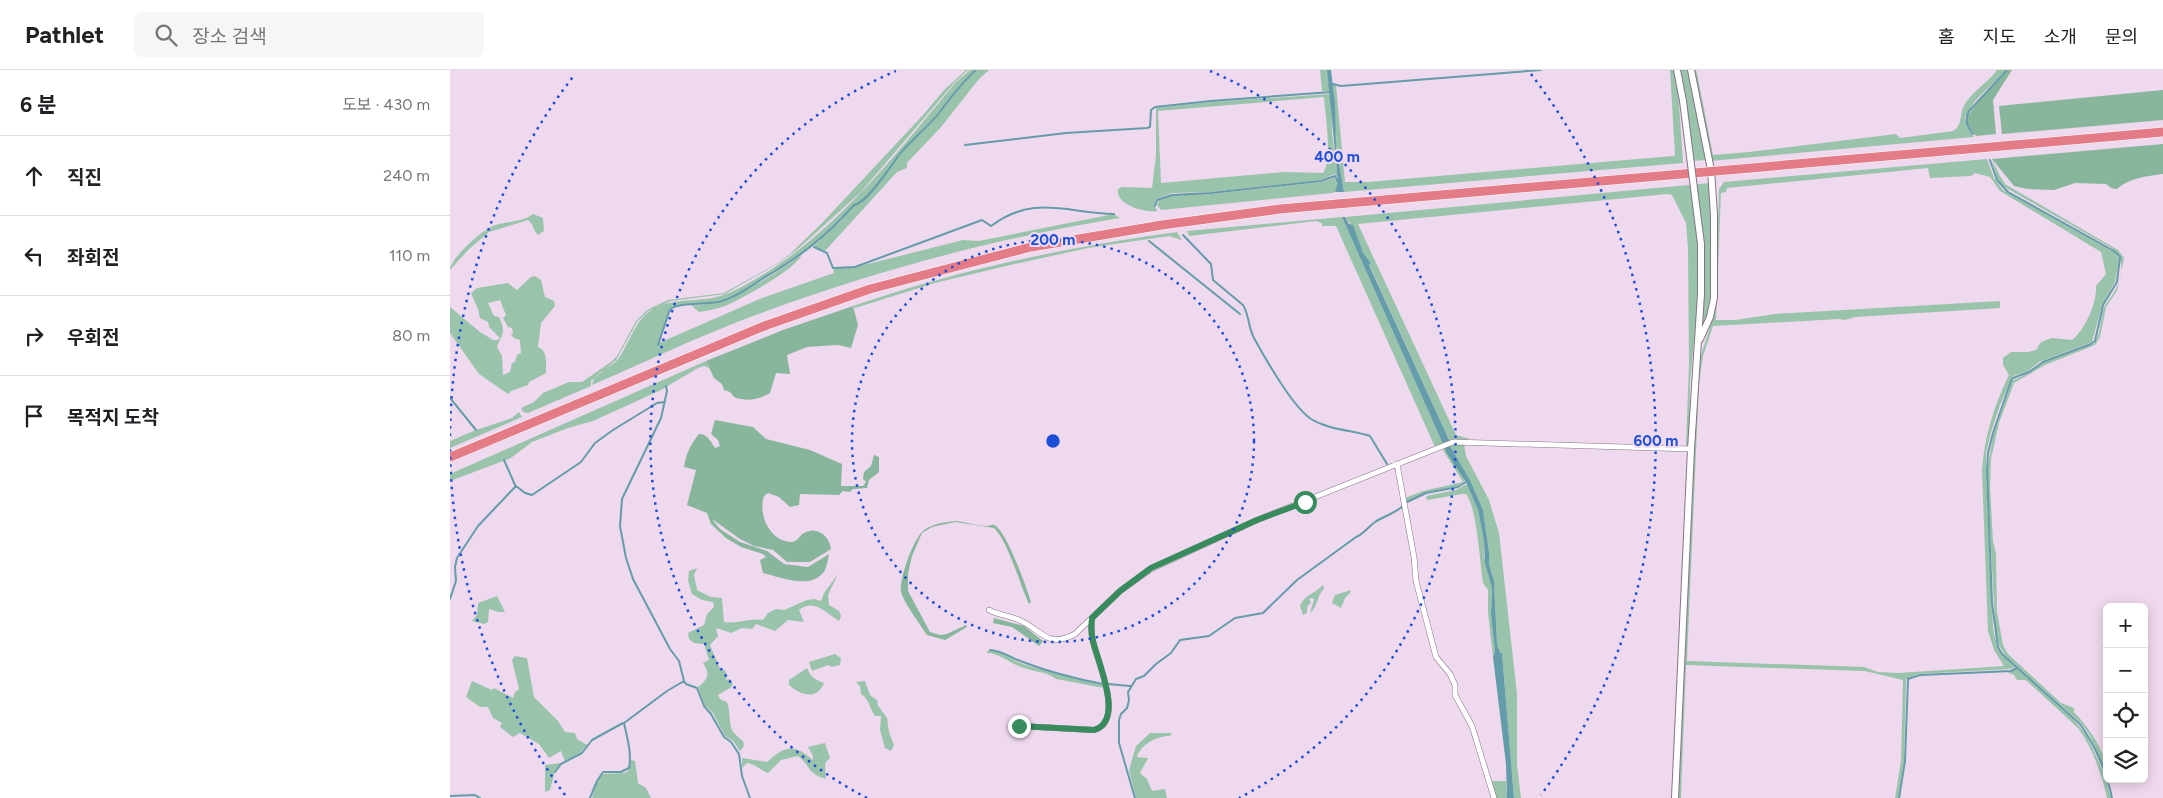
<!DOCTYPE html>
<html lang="ko">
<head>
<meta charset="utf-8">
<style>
  :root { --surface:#fff; --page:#f6f6f6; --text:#202124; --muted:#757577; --line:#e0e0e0 }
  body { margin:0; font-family:Figtree,"Noto Sans KR",sans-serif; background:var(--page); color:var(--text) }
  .controls { position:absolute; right:15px; bottom:15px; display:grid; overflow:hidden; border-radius:8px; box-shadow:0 2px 12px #0003 }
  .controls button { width:45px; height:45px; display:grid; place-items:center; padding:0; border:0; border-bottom:1px solid var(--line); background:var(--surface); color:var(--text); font:25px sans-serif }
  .stop { position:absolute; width:15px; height:15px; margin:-11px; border:4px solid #378b5d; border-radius:50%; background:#fff }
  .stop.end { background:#378b5d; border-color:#fff; box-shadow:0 1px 5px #0008 }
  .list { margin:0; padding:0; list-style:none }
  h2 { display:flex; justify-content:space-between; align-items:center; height:65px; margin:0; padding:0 20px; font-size:21px }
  h2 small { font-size:16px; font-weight:400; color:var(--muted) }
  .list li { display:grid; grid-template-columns:32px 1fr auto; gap:15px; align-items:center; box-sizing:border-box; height:80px; padding:0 20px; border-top:1px solid var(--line) }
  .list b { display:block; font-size:19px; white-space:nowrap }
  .list em { font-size:16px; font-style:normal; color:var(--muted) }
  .icon { flex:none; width:28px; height:28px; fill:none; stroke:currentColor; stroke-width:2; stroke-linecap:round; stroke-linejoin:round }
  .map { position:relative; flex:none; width:1713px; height:728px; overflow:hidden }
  header { display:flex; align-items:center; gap:30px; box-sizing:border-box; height:70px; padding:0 25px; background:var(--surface); border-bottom:1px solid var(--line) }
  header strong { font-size:24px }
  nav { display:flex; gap:28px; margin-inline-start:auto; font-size:18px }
  .search { width:350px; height:45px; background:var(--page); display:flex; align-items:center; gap:12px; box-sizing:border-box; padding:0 18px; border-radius:8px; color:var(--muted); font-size:19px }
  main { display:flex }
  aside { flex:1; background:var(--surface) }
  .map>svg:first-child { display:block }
  .green { fill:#99c4ab; fill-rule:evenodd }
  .forest { fill:#88b69c }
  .water { fill:#649ca9 }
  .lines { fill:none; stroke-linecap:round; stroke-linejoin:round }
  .stream { stroke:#649ca9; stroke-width:2 }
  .minor-casing { stroke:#877386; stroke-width:6 }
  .tertiary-casing { stroke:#877386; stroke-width:8 }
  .trunk-casing { stroke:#fff; stroke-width:10 }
  .minor { stroke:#fff; stroke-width:5 }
  .tertiary { stroke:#fff; stroke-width:6 }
  .trunk { stroke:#e47c88; stroke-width:9 }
  .tertiary-bridge-casing { stroke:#877386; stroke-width:8; stroke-linecap:butt }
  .tertiary-bridge { stroke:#fff; stroke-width:6 }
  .route { stroke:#378b5d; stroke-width:6 }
  .ring { fill:none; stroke:#1d4ed8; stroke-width:2.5; stroke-dasharray:2.5 5 }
  .centre { fill:#1d4ed8; stroke:#efd9ee; stroke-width:2.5 }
  .ring-label { font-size:15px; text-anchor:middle; font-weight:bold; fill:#1d4ed8; stroke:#efd9ee; stroke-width:4; stroke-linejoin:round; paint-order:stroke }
</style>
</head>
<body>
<header>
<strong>Pathlet</strong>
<div class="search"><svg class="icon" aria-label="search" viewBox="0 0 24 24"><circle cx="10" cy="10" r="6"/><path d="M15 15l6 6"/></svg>장소 검색</div>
<nav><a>홈</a><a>지도</a><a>소개</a><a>문의</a></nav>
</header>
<main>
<aside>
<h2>6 분<small>도보 · 430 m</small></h2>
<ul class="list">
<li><svg class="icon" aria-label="ahead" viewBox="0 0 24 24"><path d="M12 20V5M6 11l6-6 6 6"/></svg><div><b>직진</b></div><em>240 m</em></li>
<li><svg class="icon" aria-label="left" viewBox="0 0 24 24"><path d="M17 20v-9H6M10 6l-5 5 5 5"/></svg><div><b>좌회전</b></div><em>110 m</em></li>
<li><svg class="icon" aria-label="right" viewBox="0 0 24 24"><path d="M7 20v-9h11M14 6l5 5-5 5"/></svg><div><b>우회전</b></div><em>80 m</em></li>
<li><svg class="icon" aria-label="arrive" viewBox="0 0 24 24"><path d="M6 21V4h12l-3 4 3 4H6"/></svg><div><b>목적지 도착</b></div></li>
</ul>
</aside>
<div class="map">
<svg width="1713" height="728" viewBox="0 0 1713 728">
  <rect width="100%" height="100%" fill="#efd9ee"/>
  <path class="green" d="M516 0H518L505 12 411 122 348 179 329 193 275 224 221 231 198 241 187 252 166 290 141 311V316L78 343 73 342 71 338 84 332 93 323 119 312H132L161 292 167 286 186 251 197 240 218 230 274 223 328 193 340 184 373 152 473 45 495 19Z
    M520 0H525C510 13 500 29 487 44 475 58 461 70 450 84 440 95 416 133 403 135 376 167 347 187 312 209 299 216 285 226 271 230 254 236 234 230 219 239L208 275 209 273 312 228 384 203 383 198 406 197 513 170 529 171 664 144 670 148C541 169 417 203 295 249 243 269 193 293 142 315 144 302 161 298 168 289 179 274 183 256 196 244 214 228 240 232 262 228 274 226 286 220 297 214 383 167 444 86 506 12Z
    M527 0H539L529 9 491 57 457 93V98L447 102 375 181 364 176 391 151 404 136C417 134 441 96 450 85 461 71 475 60 487 46 501 31 511 14 527 0Z
    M870 0H877L880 21H872Z
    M1220 0H1224L1228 19 1233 93 894 122 886 77 883 15H886L895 112H918L1223 86 1225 85Z
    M1230 0H1240L1256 90 1241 91Z
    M1243 0H1246L1247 3 1263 85 1299 82 1446 64 1450 68 1503 61C1513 56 1509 44 1514 36 1519 24 1539 12 1547 0H1556L1525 31 1515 47 1516 55 1524 67 1260 91Z
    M881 24 882 63 888 108 885 104 871 110 761 122 722 123 706 129 704 136 708 141C696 143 665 135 668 119L672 117 702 118 706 85V38L762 32ZM874 27C875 45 883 89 873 103L834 102 711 113 708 41Z
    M1537 89 1544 108 1553 120 1664 182 1669 189 1665 212 1652 235 1642 272 1589 292 1578 301 1563 306 1550 335 1541 362 1536 383V403L1543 558 1548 580 1565 597 1560 599 1468 604 1456 609 1454 691 1448 728H1445L1451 691 1453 610 1415 601 1236 595 1231 728H1227L1245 323 1250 288 1263 248 1266 227 1269 119 1274 112ZM1478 98 1480 108 1521 106 1525 103 1540 107 1550 121 1651 182 1656 204 1646 216C1647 233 1635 260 1622 270L1602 268 1591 272 1586 280 1578 282H1561L1553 288V295L1559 305C1544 335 1534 368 1532 401L1538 561 1544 580 1554 596 1448 603 1428 602 1414 597 1237 591 1249 313 1253 286 1263 256 1389 249 1395 250 1405 247 1550 238V231L1325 244 1285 250H1266L1271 123 1276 122 1277 118Z
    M1542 89 1550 106 1555 114 1668 180 1674 188 1667 221 1656 237 1650 267 1645 275 1595 295 1564 313 1549 353 1541 389 1540 417 1543 471 1546 483 1547 542 1553 575 1558 584 1611 633 1624 638V642C1639 658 1657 682 1657 705L1639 664 1631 653 1555 585 1549 575 1545 553 1537 402 1543 366 1562 311 1579 303 1593 293 1644 274C1651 264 1650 251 1653 240 1656 232 1662 227 1666 219 1673 204 1675 187 1660 177L1553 116 1547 108Z
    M884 108 888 114 885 122 882 123 711 140 707 135 709 130 722 125 761 124 872 112Z
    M1260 113C1262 157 1270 218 1253 258H1251L1255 176H1248V230L1240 312 1239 374 1236 376 1239 293 1238 179 1236 153 1222 125 1218 124 908 154 1006 365 1020 369 1000 372 919 194 921 193 913 184 902 156 895 147Z
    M83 144 93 148 94 161 88 165C83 161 84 154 78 150L39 162 18 180 0 200C0 189 31 161 43 156 56 151 71 153 83 144Z
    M892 147 993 374 985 377 886 156H872V153L866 151 739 166 737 161Z
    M727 162 732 170 719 166 638 178 556 196 485 213 405 238 403 236C508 200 617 177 727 162Z
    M352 184C347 199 291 229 275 236 267 239 257 241 249 242L241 235C269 240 330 202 352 184Z
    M85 206 91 210 95 227 104 231 105 236 91 253 88 277C98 281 96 293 96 303L79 312 78 315 61 321 58 324 29 304 0 263V237L30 262 43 270H48L50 268 39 257 38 252 30 248 28 239 21 223 27 218 58 213 67 220 81 207ZM50 230 56 245 53 248 58 257 62 258 63 263 61 265 64 268 70 270 71 283 67 285 65 292 62 293 60 302 53 305 52 286 47 277C53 262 56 263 49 247L44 246 38 233Z
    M256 291 259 298 254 296 248 298 211 320 143 351 118 358 82 372 61 388 0 411V404Z
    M69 342 72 347 0 378V371L26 360 62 348Z
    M1004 374H1014L1016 386 1039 430 1049 463 1067 624V695L1071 728H1064L1052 583 1050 584 1047 574 1044 511 1039 494V482L1033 440 1020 410 1000 376Z
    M995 378 1015 411 1008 416 975 423 956 432 955 428 973 421 1013 412 993 380Z
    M1237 385 1223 728H1222Z
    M1017 414 1028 440 1034 471V486L1042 518 1041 545 1045 581 1043 587 1038 543V520L1033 513C1030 493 1027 438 1016 424H1012L977 430 976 426 1006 420Z
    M247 498 244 505 247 520 261 527 272 528 274 552C288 554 300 548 313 550L318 543 326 539 334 540 357 530 364 529 371 531 374 523 388 504 378 525 379 535 389 541 391 546 389 551C376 543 364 528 349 540L354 552 338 550 325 561 306 554 302 559 292 558 281 563 266 558 268 566 260 575 271 601 275 600 277 605 276 610 280 609 283 615 280 618 268 625 270 629 277 632C281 642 278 657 284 663 287 666 290 669 293 671L294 676 290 681 283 671 275 666 263 643 254 634 248 617C259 608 260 604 253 593L259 590 254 574 244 573 239 569 238 563 254 555 257 544 264 537 263 532 252 530 242 524 238 511 239 501Z
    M873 515 874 519C866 526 869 536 860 543L864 529 862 528 859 529 861 532 857 537V543L853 545 850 536C853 526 866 523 873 515Z
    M901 520 900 523 895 528 891 538 882 533 885 525Z
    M47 526 55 542H48L39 539 38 552 34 554 22 551 27 545 28 533Z
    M537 581C555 581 557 588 573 594 599 602 626 610 653 615L654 618 606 609C597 601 582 602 571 597 559 593 550 583 537 583Z
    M385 584 391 588 390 595 382 597 378 595 362 601 359 592Z
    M65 586 77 588 84 627 108 651 115 662 125 663 127 669 137 675 131 682 115 691 111 681 99 688 89 674 70 663 63 667 50 657 52 653 43 648 38 637H30L16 627 22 611 42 620 44 618 63 628 65 622 69 619 62 590Z
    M357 598C360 607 366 610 374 613 367 631 350 625 339 615V610Z
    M1568 599 1623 649 1636 664 1655 706 1661 728H1657C1652 704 1642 677 1628 658L1576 610H1567L1564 605 1557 602Z
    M415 611 420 625 428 631 427 634 437 648 439 662 444 675 441 681 435 678 430 660 431 646H425C419 638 420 630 411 624L410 616 406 612Z
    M700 663H722L720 666C707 666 691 674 687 687L698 688 690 703 697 709 702 721 715 719 717 728H686L679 700 686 676Z
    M375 673 380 688 375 693 376 709C355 702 362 697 348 686L331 690 318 703C310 700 306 694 297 693L292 698V688L317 692C335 676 343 673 363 690V686L358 677Z
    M181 690 185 691 188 713 196 718 201 728H142L147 711 153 704 175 703 179 700Z
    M111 693 105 701 100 720 95 722V695Z
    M1042 711H1056L1057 728H1046Z"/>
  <path class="forest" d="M1558 0H1562L1543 30 1546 64 1526 66 1517 54 1516 48 1527 33Z
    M1713 20V50L1552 64 1549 36Z
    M1713 74V104C1697 106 1679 108 1667 119L1661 118 1656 114 1625 113 1604 120 1577 119 1564 116 1542 89Z
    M403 236 408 255 401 278 388 275 357 277 337 285 340 304 326 303 320 323C307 330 297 332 284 327L280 322 274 320 272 314 264 308 256 291 333 260Z
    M265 350 303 357 316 369 360 380 392 394 391 416H413L416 412 413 409 414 402 421 396 424 385 429 387V402L419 410 417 418 403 419 400 422 393 421 389 425 350 424 349 435 340 437 329 427 318 423 314 426C308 444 319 470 340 472 347 473 350 464 356 462 369 456 380 468 381 479L360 492H337L323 480 304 476 290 469 262 449 270 459 290 472 317 481 334 494 358 497 379 484C378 489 377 495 375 500 363 521 330 507 313 503L310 490 316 487 313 484 291 477 276 468 261 454 257 443 237 435 246 400 234 397C236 384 240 375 249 364 258 364 260 371 265 378L270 376 268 370 261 364Z
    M506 451C516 452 527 456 537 456 539 456 542 454 544 455 556 459 577 519 581 532L579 534C570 515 558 471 544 458L505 452 482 457 472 463 462 486 458 504V521L480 562 490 565 497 564 516 555 517 557 495 570 477 565C471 556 453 531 451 522 449 509 463 470 473 461 481 454 495 452 506 451Z
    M544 548 574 556 593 571 589 576 562 557 543 553Z"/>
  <path class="water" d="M877 0H881L885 34 886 77 894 122H885L888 112Z
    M892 147H895L899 154 903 155 913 183 921 193 919 195 1000 372 993 374Z
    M1000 376 1020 410 1033 440 1039 482V494L1044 511 1047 574 1050 583H1052L1064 728H1057L1056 694 1043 587 1045 581 1041 545 1042 518 1035 493 1034 471 1028 440 1016 412 996 382 995 378Z"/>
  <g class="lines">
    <path class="stream" d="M883 14 891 16 1091 0
      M1523 64C1517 56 1514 51 1519 41L1557 0
      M515 75 616 63 697 58 700 57 701 40 705 37 761 31 881 22
      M1540 90 1547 110 1558 122 1664 181 1670 187 1667 212 1653 235 1645 271 1641 274 1593 292 1579 302 1563 308 1561 311 1543 363 1538 383 1537 401 1542 533 1548 577 1552 584 1630 654C1645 675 1657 703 1662 728
      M705 136 707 130 722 125 761 123 871 111 885 106 888 112
      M733 165 761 194 763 210 793 235C799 244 798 257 804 268 815 288 843 337 861 349 879 360 901 360 920 366L937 394
      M699 171 790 244
      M364 177 377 183 383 198 405 197 532 150 541 156C584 124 616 143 664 144
      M208 275 220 239C234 231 255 236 272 231 286 227 300 217 312 209 348 188 376 167 404 135 416 134 441 96 449 85 461 70 477 58 489 43 501 28 511 13 526 0
      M216 316 217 321 211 348 172 429 170 456 176 488 183 509 220 579 229 591 234 611 236 614 247 618 254 636 261 644 274 667 281 672 289 684 292 706 300 728
      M0 328 26 360
      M54 390 65 415
      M957 432 976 423 1008 417 1016 412
      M0 529 6 511 5 497 7 488 28 456 66 416 75 423 82 425 131 392 145 373 163 360 207 333 215 332
      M540 580C553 581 561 588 573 592 599 602 626 609 653 614
      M658 614 680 616
      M105 702 111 694 132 683 142 670 173 653
      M0 726 25 725 30 728
      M140 728 147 711 153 702H171L179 698C182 682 177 668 174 653L217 621 234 611
      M685 728 669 673V650L671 644 677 638 679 630 678 622 686 609 694 606 706 594 721 583 730 570 759 566 785 548 813 543 847 510 906 467C914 464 918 457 925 452 934 446 944 444 953 436
      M1449 728 1455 691 1458 609 1470 605 1561 601 1567 598"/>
    <defs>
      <path id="minor" d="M947 394 964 487 966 511 986 587 1000 604 1005 615V625L1022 656 1044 728
        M539 540C549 545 559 546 569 550 592 560 597 579 625 564L670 521 701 499 807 450 1003 372 1241 379
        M569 656 644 660C675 652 648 593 643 572 641 564 641 556 642 548"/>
      <path id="tertiary" d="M1227 0 1233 31
        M1241 0 1261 100 1264 145V228L1260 247 1250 269
        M1225 728 1241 379 1251 224V174"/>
      <path id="trunk" d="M0 387 317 255 420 219 581 177 712 155 830 139 1713 62"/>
    </defs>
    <use href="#minor" class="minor-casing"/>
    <use href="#tertiary" class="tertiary-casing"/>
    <use href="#trunk" class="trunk-casing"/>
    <use href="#minor" class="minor"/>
    <use href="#tertiary" class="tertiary"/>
    <use href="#trunk" class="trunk"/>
    <defs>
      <path id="tertiary-bridge" d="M1233 31 1251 174"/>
    </defs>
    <use href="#tertiary-bridge" class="tertiary-bridge-casing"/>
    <use href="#tertiary-bridge" class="tertiary-bridge"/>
  </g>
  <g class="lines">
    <path class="route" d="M569 656 644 660C675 651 648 593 643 571 641 563 641 556 642 548L670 521 701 498 807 450 855 432"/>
  </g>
  <g class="ring">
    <circle cx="603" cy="371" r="201"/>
    <path d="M417 728A402 402 0 0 1 446 1M760 1A402 402 0 0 1 789 728"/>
    <path d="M115 725A603 603 0 0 1 0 376M0 366A603 603 0 0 1 125 4M1081 4A603 603 0 0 1 1091 725"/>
  </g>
  <circle cx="603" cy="371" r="8" class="centre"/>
  <g class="ring-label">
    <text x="887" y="92">400 m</text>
    <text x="603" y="175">200 m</text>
    <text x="1206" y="376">600 m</text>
  </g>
</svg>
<div class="controls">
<button>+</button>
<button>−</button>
<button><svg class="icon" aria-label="locate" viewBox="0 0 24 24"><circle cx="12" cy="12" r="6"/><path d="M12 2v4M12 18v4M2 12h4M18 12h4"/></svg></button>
<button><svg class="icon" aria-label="layers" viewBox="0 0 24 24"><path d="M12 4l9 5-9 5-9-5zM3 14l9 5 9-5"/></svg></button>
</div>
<div class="stop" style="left:855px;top:432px"></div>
<div class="stop end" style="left:569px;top:656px"></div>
</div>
</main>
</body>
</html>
